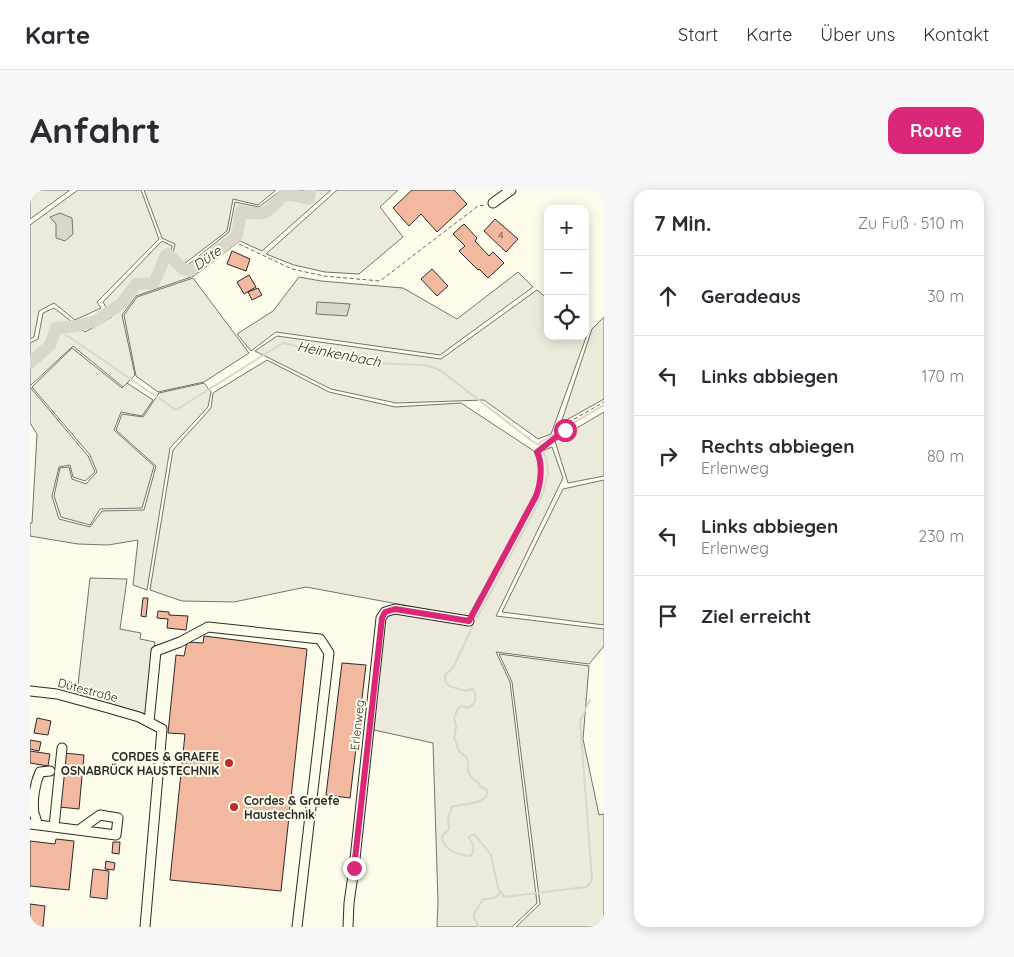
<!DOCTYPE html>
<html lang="de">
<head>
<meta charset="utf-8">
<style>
  :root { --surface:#fff; --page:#f7f7f7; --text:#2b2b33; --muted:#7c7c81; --line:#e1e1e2; --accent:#db2777 }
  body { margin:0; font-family:Quicksand,sans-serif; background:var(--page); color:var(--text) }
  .controls { position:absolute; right:15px; top:15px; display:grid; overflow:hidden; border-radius:10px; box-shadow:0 2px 12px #0003 }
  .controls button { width:45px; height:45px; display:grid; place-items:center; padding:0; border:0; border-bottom:1px solid var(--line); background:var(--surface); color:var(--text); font:25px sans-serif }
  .stop { position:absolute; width:15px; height:15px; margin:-11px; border:4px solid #db2777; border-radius:50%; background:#fff }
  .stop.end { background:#db2777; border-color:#fff; box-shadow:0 1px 5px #0008 }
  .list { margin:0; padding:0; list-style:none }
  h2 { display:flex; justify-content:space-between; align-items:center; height:65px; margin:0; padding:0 20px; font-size:21px }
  h2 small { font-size:16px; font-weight:400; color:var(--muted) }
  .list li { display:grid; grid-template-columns:32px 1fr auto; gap:15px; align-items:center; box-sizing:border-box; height:80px; padding:0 20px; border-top:1px solid var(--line) }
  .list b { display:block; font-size:19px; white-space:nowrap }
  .list p { margin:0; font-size:16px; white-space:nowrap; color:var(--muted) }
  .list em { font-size:16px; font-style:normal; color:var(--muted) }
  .icon { flex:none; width:28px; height:28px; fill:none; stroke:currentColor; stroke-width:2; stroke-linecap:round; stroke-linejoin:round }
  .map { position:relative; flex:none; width:574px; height:737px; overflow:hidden; border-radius:15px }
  header { display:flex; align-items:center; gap:30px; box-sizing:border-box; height:70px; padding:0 25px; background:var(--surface); border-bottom:1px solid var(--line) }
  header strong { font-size:24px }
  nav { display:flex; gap:28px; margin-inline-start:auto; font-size:18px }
  .intro { display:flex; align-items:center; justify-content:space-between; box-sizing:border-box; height:120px; padding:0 30px }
  h1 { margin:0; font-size:35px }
  .button { padding:12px 22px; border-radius:15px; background:var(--accent); color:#fff; font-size:18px; font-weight:700 }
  main { display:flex; gap:30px; padding:0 30px }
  aside { flex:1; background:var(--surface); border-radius:15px; box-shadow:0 2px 12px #0003 }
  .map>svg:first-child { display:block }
  .green { fill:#ecebdb; stroke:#74746e }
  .parking { fill:#eceadb; stroke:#74746e }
  .water { fill:#d8d7c9; stroke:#74746e }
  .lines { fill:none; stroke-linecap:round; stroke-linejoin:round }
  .stream { stroke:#d8d7c9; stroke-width:2 }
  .river { stroke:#d8d7c9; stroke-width:12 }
  .building { fill:#f2b8a0; stroke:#2b2b2b }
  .minor-casing { stroke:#2b2b2b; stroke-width:11 }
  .path { stroke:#6a6964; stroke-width:1; stroke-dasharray:4 2.5; stroke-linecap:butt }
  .minor { stroke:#fdfbea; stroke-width:9 }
  .route { stroke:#db2777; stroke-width:6 }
  .poi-dot { fill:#c62828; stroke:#fdfbea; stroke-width:2 }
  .labels { text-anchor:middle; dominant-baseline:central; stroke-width:4; stroke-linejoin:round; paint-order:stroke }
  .number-label { font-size:10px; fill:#5d4e48 }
  .street-label { font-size:12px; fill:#2b2b2b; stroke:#fdfbea }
  .poi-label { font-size:12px; font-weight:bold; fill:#2b2b2b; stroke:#fdfbea; text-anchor:end }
  .water-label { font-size:14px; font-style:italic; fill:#2b2b2b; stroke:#fdfbea }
</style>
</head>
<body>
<header>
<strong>Karte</strong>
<nav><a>Start</a><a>Karte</a><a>Über uns</a><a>Kontakt</a></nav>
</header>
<div class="intro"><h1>Anfahrt</h1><a class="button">Route</a></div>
<main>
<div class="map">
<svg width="574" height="737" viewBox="0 0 574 737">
  <rect width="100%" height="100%" fill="#fdfbea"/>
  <path class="green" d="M0 0H40L0 29Z
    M48 0H111L129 49 67 112 71 118 45 130 24 113 9 121 4 147 0 149V35Z
    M114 0H246L228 15 203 9 197 41 154 74 143 63 145 54 132 48Z
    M251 0H301L232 61 210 51 164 86 106 106 92 125 105 185 93 197 43 156 0 196V153L8 149 13 123 24 118 55 142 82 127 73 112 132 51 142 56 140 71 150 81 199 42 205 12 229 17Z
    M307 0H368L350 17 373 47 329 84 295 82 264 75 236 64Z
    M488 82 503 97 410 165 246 142 221 161 207 144 243 121 269 87 291 91 373 98 427 129Z
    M163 88 219 163 174 192 128 202 106 186 94 125 107 107Z
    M507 100 518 109V146H555V139L558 142 521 244 508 249 454 210 366 213 301 199 225 161 247 146 411 169Z
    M574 127V209L531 233 562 139Z
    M42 158 92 198 97 193 123 210 112 226 91 222 84 240 124 276 112 318 70 319 60 335 31 327 24 306 30 278 39 277 42 289 56 294 67 282 60 265 2 197Z
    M237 170 299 202 365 217 431 213 504 261C511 276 510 293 504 308L438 427 276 397 204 412 152 411 120 400 143 260 181 218 183 203Z
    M174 193 181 202 178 217 140 258 117 400 103 395 108 350 78 355 48 354 0 346V333H2L7 244 0 233V197L58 266 65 282 55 291 43 287 40 275 29 277 22 306 29 329 60 337 72 321 114 320 126 276 86 240 92 224 113 227 129 203Z
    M574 222V286L538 293 525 251Z
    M522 257 533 288 466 426 574 439V456L559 474 466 462 480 492 507 713 482 737H407L408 712 403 553 344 540 353 428 359 423 366 422 440 434 508 307C512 294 515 275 510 262Z
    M574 290V435L472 422 533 299Z
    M469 464 559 476 553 549 569 625 574 624V737H486L510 714 482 492Z"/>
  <path class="parking" d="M60 388 97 389 90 439 111 443 110 449 125 452 116 524 47 504Z"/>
  <path class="water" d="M30 23 42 28 43 44 35 51 26 48V34L20 27Z
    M287 112 320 114 317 126 286 124Z"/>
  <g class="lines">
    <path class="stream" d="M26 138 146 220 253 153 342 173 394 175 405 178 411 181 502 251 511 256 517 271 518 283 512 306 447 428
      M509 253 574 215
      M443 435 423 478 415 485C414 494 418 496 426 498 433 500 435 502 442 499L445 502C446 510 445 513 439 518L431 516 428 519 424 527 426 537 424 548 427 554 428 560 436 567 438 573V581L440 585 444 590 449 593 451 597 456 599C464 614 430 614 422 617L418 628 419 639 413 645 412 649C416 661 428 665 440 666 446 660 443 655 439 648L441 645H445L461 665 468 698 470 702C466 710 461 708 453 709L444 724V728L449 737
      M471 702 474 707 556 697 560 693 562 689 550 531 560 510"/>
    <path class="river" d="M0 173 20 155 26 138 47 136 65 131 91 114 106 94 124 93 136 65 138 64 153 79 160 81 207 46 211 21C236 26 236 25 253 5H262L279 9 280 0"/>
  </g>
  <path class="building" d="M382 0H424L437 14 407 42 391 24 379 36 363 18Z
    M465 29 488 49 476 62 454 41Z
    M434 34 447 48 445 51 459 66 463 62 474 73 458 88 449 79 448 80 429 61 435 56 423 44Z
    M202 61 220 69 216 81 197 74Z
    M402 79 418 96 407 106 391 89Z
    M219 85 226 97 214 104 207 92Z
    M228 98 232 105 222 110 218 102Z
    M113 408H118L116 427 111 426Z
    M128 421 139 422V425L158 426 156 440 137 438 138 429 127 428Z
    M174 446 277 459 251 701 140 690 155 544 138 543 146 465 154 466 157 452 173 453Z
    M312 473 336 475 320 608 296 605Z
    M7 528 21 531 18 545 4 543Z
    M0 550 11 552 9 561 0 559Z
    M0 561 20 564 18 576 0 573Z
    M34 563 54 565 49 619 29 617Z
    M26 649 44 651 39 700 0 696V651L25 654Z
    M83 652H90L89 664 82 663Z
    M76 671 85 673 84 680 75 679Z
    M63 679 79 681 77 709 60 707Z
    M0 714 15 716 13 737H0Z"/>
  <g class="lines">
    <defs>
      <path id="minor" d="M463 13 481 0
        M0 501 27 504 78 518 109 527 132 539 115 737
        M119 532 126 461 150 452 178 437 290 449 299 463 267 737
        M0 634 86 645 88 628 70 625 49 640
        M7 635C7 630 5 627 4 623 2 610 5 593 10 582L20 581
        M24 637 32 558
        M318 737 319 713 324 678 351 428 355 422 365 419 439 431"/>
    </defs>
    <use href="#minor" class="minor-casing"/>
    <path class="path" d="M209 54 262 79 294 86 350 91 448 16 456 15
      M442 424 506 306C511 293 513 274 507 262L535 241 532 236 534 235 574 212"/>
    <use href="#minor" class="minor"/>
  </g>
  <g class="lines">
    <path class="route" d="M324 678 352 428 355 422 365 419 439 431 506 306C511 293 513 274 507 262L535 240"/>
  </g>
  <g class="poi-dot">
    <circle cx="199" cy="573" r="5"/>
    <circle cx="204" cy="617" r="5"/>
  </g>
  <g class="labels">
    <g class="number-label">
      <text x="471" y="45">4</text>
    </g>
    <g class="street-label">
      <text transform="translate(58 500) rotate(15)">Dütestraße</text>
      <text transform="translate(327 535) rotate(-84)">Erlenweg</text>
    </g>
    <g class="poi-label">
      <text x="189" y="566">CORDES &amp; GRAEFE<tspan x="189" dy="14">OSNABRÜCK HAUSTECHNIK</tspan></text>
      <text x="214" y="610" text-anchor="start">Cordes &amp; Graefe<tspan x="214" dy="14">Haustechnik</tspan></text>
    </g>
    <g class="water-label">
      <text transform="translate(177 68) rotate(-36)">Düte</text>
      <text transform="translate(309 164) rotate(11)">Heinkenbach</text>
    </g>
  </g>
</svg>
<div class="controls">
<button>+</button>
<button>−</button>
<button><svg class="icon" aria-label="locate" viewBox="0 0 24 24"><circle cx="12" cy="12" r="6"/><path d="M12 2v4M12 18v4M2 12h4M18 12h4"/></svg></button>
</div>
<div class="stop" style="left:535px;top:240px"></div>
<div class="stop end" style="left:324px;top:678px"></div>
</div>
<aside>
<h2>7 Min.<small>Zu Fuß · 510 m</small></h2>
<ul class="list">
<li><svg class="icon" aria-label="ahead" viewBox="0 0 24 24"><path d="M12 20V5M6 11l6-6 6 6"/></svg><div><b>Geradeaus</b></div><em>30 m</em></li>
<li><svg class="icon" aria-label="left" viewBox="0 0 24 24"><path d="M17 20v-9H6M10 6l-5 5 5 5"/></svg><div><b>Links abbiegen</b></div><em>170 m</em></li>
<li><svg class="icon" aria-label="right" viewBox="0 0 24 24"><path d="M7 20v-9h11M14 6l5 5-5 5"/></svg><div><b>Rechts abbiegen</b><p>Erlenweg</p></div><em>80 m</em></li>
<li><svg class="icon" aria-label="left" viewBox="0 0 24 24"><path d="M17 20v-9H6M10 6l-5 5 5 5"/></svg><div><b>Links abbiegen</b><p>Erlenweg</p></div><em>230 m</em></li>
<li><svg class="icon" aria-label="arrive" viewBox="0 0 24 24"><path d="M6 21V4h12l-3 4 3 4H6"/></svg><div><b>Ziel erreicht</b></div></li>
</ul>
</aside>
</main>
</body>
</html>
